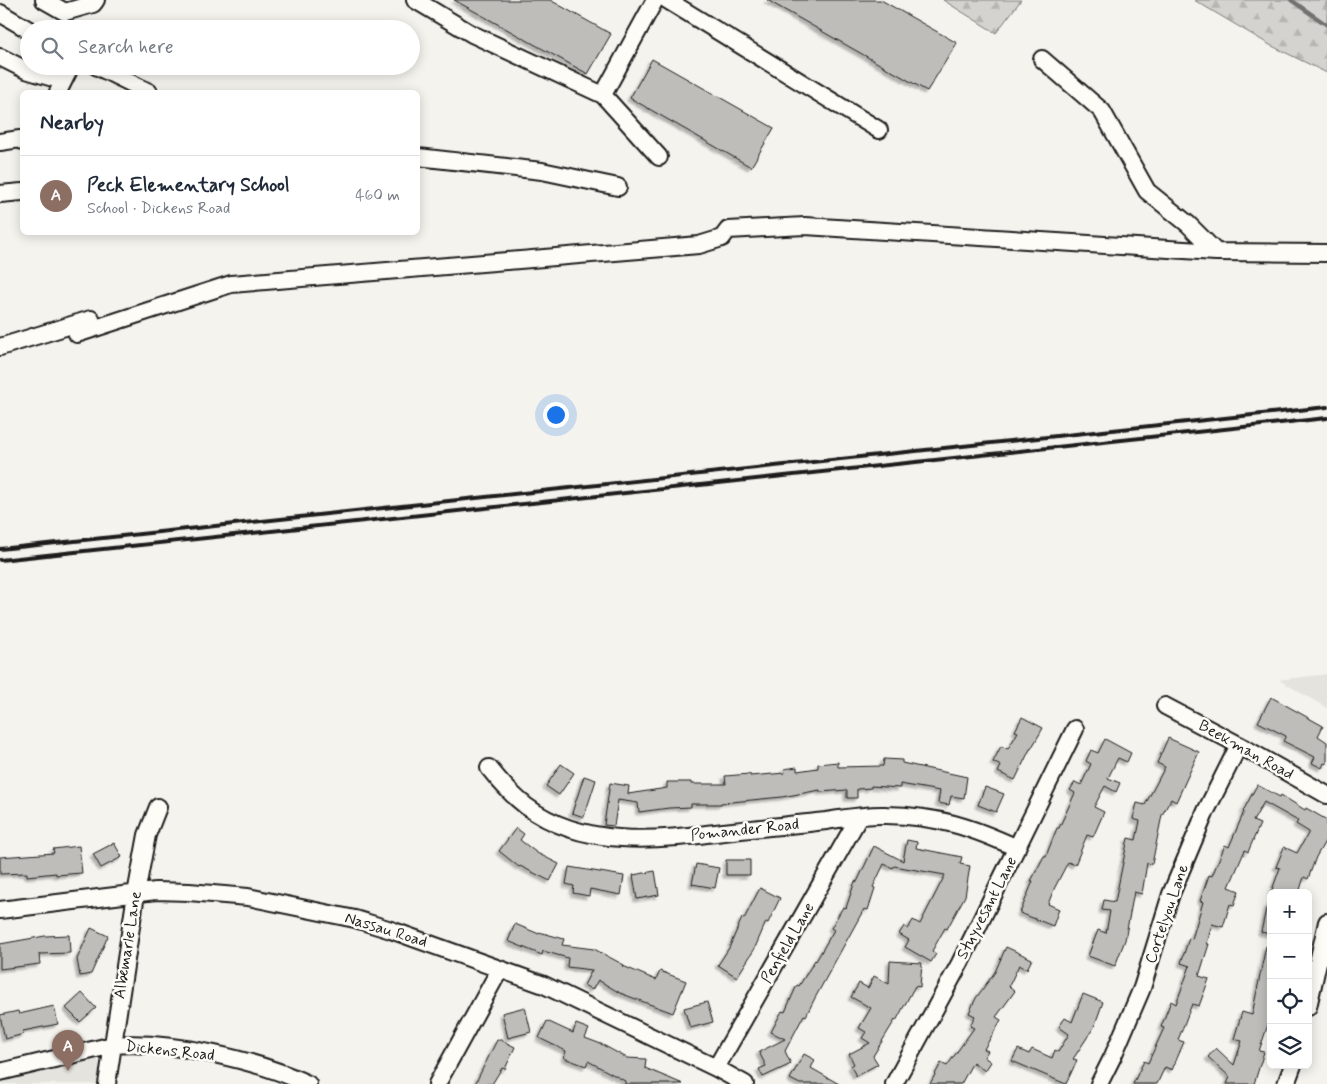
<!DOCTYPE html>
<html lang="en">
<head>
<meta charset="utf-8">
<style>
  :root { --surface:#fff; --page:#f2f2f3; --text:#1f2937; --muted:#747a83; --line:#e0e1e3; --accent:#c8321e }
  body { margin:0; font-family:Mynerve,sans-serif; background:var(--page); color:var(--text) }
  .controls { position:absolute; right:15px; bottom:15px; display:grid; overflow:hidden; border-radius:8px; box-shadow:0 2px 12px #0003 }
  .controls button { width:45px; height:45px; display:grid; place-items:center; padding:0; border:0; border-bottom:1px solid var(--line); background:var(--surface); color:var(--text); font:25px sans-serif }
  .you { position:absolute; left:555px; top:414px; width:18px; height:18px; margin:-12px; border:4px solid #fff; border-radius:50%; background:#1a73e8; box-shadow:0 0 0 8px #1a73e833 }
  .badge { display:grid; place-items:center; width:32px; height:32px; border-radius:50%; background:var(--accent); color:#fff; font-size:16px; font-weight:700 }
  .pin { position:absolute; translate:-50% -41px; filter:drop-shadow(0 1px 2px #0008) }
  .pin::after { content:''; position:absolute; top:26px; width:18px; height:15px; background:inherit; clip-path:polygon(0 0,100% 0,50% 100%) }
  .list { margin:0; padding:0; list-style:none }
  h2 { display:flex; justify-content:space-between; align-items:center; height:65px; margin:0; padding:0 20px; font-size:21px }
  h2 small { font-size:16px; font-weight:400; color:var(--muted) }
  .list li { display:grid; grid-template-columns:32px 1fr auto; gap:15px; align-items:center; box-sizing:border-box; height:80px; padding:0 20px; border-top:1px solid var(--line) }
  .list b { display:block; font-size:19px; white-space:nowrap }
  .list p { margin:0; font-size:16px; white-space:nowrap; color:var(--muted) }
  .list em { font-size:16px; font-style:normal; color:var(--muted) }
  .icon { flex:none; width:28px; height:28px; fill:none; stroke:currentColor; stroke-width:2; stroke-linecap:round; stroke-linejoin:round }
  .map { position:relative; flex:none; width:1327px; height:1084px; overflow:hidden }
  .search { position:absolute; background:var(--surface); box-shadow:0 2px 12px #0003; left:20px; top:20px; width:400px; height:55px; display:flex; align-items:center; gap:12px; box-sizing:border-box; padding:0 18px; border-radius:28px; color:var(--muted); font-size:19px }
  .panel { position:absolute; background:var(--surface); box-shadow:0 2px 12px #0003; left:20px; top:90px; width:400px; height:145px; border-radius:8px }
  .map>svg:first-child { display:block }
  .built { fill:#e4e3de }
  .forest { fill:url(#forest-firs); stroke:#787876 }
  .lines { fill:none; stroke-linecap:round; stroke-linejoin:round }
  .stream { stroke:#72716f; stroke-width:4 }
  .building { fill:#bebdba; stroke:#1c1c1c; filter:url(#shadow) }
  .minor-casing { stroke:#1c1c1c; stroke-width:20 }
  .minor { stroke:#fdfcf7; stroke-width:16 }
  .rail { stroke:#1c1c1c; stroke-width:4 }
  .labels { text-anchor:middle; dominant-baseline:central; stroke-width:5; stroke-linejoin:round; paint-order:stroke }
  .street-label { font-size:16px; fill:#1c1c1c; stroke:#fdfcf7 }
</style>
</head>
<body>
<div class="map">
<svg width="1327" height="1084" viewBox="0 0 1327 1084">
  <defs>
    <pattern id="forest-firs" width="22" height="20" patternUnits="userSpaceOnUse" patternTransform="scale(1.25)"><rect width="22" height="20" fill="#d4d3cf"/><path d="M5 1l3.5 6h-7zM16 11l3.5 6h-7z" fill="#b5b5b1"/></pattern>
    <filter id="shadow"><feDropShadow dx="-3" dy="3" stdDeviation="1" flood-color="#0004"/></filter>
  </defs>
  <rect width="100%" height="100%" fill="#f4f3ee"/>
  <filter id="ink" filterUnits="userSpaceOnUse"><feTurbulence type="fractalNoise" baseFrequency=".02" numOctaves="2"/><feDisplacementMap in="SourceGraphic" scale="10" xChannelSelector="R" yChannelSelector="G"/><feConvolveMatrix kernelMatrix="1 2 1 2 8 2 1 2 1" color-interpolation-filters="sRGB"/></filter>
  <g filter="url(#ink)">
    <path class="built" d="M1327 674V708L1279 680Z
      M90 1058 98 1060 102 1069 99 1084H0V1080Z"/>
    <path class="forest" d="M943 0H1021L996 33Z
      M1194 0H1327V73L1270 45Z"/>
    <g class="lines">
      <path class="stream" d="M1291 0 1327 25"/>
    </g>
    <path class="building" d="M454 0H550L611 34 588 74Z
      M767 0H881L957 43 927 91Z
      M652 59 774 128 751 167 630 98Z
      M1271 697 1323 726 1318 736 1327 742V764L1324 763 1322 768 1312 763 1315 757 1283 741 1286 736 1258 722Z
      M1022 717 1043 728 1031 749H1030L1015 780 998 772 1001 766 993 762 1001 746 1008 749 1018 732 1015 731Z
      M1168 738 1199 752 1176 802 1171 799 1162 815 1152 864 1147 863 1142 894 1134 892 1125 940 1115 966 1088 956 1098 930 1106 933 1110 911 1102 910 1104 900 1115 902 1128 838 1136 840 1140 821 1133 819 1137 803 1145 805 1165 767 1157 763Z
      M1105 739 1131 753 1127 762 1118 758 1108 778 1120 783 1116 792 1105 786 1094 807 1104 812 1093 837 1087 835 1075 865 1068 862 1054 889 1048 904 1059 909 1053 926 1020 913 1033 881H1031L1044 856H1046L1057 828H1059L1075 793 1070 790 1075 782 1081 785 1091 764 1086 761 1091 750 1098 753Z
      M884 759 902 760V763L967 777 964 798 951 796 949 805 938 803 940 791 900 784V788L871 786V788L857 789V798H847V790L820 792V790L782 797 721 803V804H691V807L669 808 639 812 638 803 618 800 614 826 604 825 610 783 629 786 628 794 667 788V782H691V784H726L725 776 750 774V776L785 773 784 769 797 767V771L818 768V764L838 762V767L883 766Z
      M561 764 574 773 559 795 546 786Z
      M584 776 596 780 584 817 572 813Z
      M1257 785 1280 797 1281 795 1305 810 1306 808 1327 820V838L1316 857 1308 879 1304 877 1299 893H1271L1280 868 1276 867 1284 847 1297 853 1309 832 1296 824 1298 821 1264 802 1253 821 1260 824 1248 852 1245 850 1229 887 1239 891 1234 905 1230 904 1223 927 1212 924 1207 944H1209L1199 976 1209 979 1199 1006 1192 1004 1178 1040 1184 1042 1172 1070 1165 1067 1157 1084H1133L1144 1061 1148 1063 1164 1028 1161 1027 1171 1001 1176 1004 1190 966 1181 963 1189 938 1192 939 1203 902 1200 901 1209 875 1212 876 1225 845 1229 847 1244 812 1243 811Z
      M985 787 1004 794 996 812 978 805Z
      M516 828 524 834 520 840 537 853 559 864 550 881 520 866 519 867 499 851Z
      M907 840 917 842 916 848 962 857 960 864 970 866 965 896 947 929 945 928 932 951 936 954 931 962 905 947 909 940 899 934 904 926 908 929 913 920 920 924 945 875 894 866 893 868 884 864 873 887 875 888 868 910 864 909 815 998 806 1016 804 1015 785 1051 791 1064 763 1077 759 1069 766 1066 759 1052 785 1039 771 1032 782 1011 785 1012 797 985 799 986 815 960 816 961 834 930 831 928 843 907 846 908 855 881 857 882 874 846 903 861Z
      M114 843 122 857 101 868 93 854Z
      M79 846 82 873 56 875V873L27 876V873L0 874V857L54 853 53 849Z
      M726 860H750V875H726Z
      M696 864 719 868 715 888 692 884Z
      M569 867 624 876 621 895 590 889 589 896 573 893 574 886 566 884Z
      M655 871 659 895 637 899 633 875Z
      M760 888 780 898 768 923 766 922 754 950 737 977 718 965 729 948 742 918 744 919Z
      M1267 905 1271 906V934L1261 932Z
      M515 924 539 934V932L564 939 562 945 594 949 624 965 623 966 656 980 660 971 686 981 673 1013 620 993 598 980 592 990 584 985 592 970 567 967 568 958 543 951 542 955 508 941Z
      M91 928 108 936 91 974 80 976 77 959Z
      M69 935 70 953 39 954 40 964 0 969V944L45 936Z
      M1266 946H1271V1016L1259 1051 1264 1052 1254 1084H1227L1230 1077 1208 1057 1216 1048 1234 1065 1242 1041 1234 1039 1242 1012 1252 1015Z
      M1006 947 1032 959 1027 969 1019 965 1009 986 1015 991 996 1017 1001 1020 984 1049 988 1051 984 1057 991 1062 985 1071 973 1062 961 1084H930L941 1063 947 1066 974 1028 970 1026 975 1016 969 1013 976 998 995 972Z
      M890 961 922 963 920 987 915 986 896 1021 895 1020 873 1056 878 1064 856 1076 851 1066 854 1064 849 1054 870 1043 862 1038 866 1032 859 1028 871 1008 851 997 859 983 868 988 874 976 889 984Z
      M82 993 96 1008 80 1022 66 1008Z
      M1083 994 1103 1002 1094 1027 1073 1059 1077 1060 1066 1084 1012 1061 1018 1049 1029 1054 1032 1049 1052 1058 1055 1050 1058 1052 1069 1034 1059 1027 1065 1018 1072 1022Z
      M707 1002 713 1022 690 1028 684 1008Z
      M54 1006 58 1024 23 1031 24 1034 5 1039 0 1015 18 1011 19 1014Z
      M525 1007 531 1032 508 1038 502 1013Z
      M547 1021 573 1033 576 1024 589 1029 585 1038 601 1044 627 1058 646 1059 645 1068 683 1084H625V1081L588 1061 586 1066 564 1058 566 1051 539 1038Z
      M497 1040H501L515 1047 505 1069 502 1068 492 1084H475Z
      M804 1054 815 1060 811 1068 839 1084H800L790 1079Z"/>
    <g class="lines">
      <defs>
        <path id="minor" d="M44 0 65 12 93 4 96 0
          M415 0 472 34 603 95 659 157
          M667 0 879 130
          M0 13 29 30
          M0 57 26 70 63 81
          M1042 59 1102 111 1147 191 1188 224 1216 252 1327 253
          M96 66 149 92
          M58 92 71 66
          M603 95 655 0
          M0 142 20 139 22 141
          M418 157 542 171 618 187
          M0 194 22 192
          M77 334 231 284 699 245 722 238 728 230 805 226 1216 252
          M0 347 91 319
          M1165 706 1239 745 1327 795
          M489 768C500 782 512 795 526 806 583 849 658 840 724 832 758 828 792 825 826 821 846 818 866 814 886 815 938 816 971 827 1017 848
          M0 910 156 891 189 892 248 897 355 919 391 930 544 985 716 1068 745 1084
          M1308 1007 1327 922
          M716 1068 859 817
          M0 1072 113 1045C169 1040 257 1060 308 1084
          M107 1084 136 894 147 835 158 807
          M437 1084 500 969
          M894 1084 960 963 1075 729
          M1099 1084 1113 1056 1142 988 1171 894 1206 811 1239 745
          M1286 1084 1293 1065"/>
      </defs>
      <use href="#minor" class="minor-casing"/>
      <use href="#minor" class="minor"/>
      <path class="rail" d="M0 549 1327 407
        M0 560 1327 418"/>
    </g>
  </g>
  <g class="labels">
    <g class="street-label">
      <text transform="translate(1246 750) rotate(29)">Beekman Road</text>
      <text transform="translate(745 830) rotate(-6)">Pomander Road</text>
      <text transform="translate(987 908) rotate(-63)">Stuyvesant Lane</text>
      <text transform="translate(1167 914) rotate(-71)">Cortelyou Lane</text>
      <text transform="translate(386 930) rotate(17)">Nassau Road</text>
      <text transform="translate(788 943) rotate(-60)">Penfield Lane</text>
      <text transform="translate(128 945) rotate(-81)">Albemarle Lane</text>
      <text transform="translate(170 1051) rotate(6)">Dickens Road</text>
    </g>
  </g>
</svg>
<div class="controls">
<button>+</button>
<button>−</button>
<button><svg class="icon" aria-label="locate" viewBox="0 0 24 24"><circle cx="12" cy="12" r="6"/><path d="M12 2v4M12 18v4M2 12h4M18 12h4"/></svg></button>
<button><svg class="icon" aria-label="layers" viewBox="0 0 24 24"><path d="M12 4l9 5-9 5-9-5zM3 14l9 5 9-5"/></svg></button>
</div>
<div class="you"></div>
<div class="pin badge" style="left:68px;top:1071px;background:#8d6e63">A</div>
<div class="search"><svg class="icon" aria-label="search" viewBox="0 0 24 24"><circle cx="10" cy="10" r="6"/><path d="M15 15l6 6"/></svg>Search here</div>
<section class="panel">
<h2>Nearby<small></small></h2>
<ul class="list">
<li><span class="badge" style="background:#8d6e63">A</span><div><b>Peck Elementary School</b><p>School · Dickens Road</p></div><em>460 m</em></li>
</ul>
</section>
</div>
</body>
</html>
